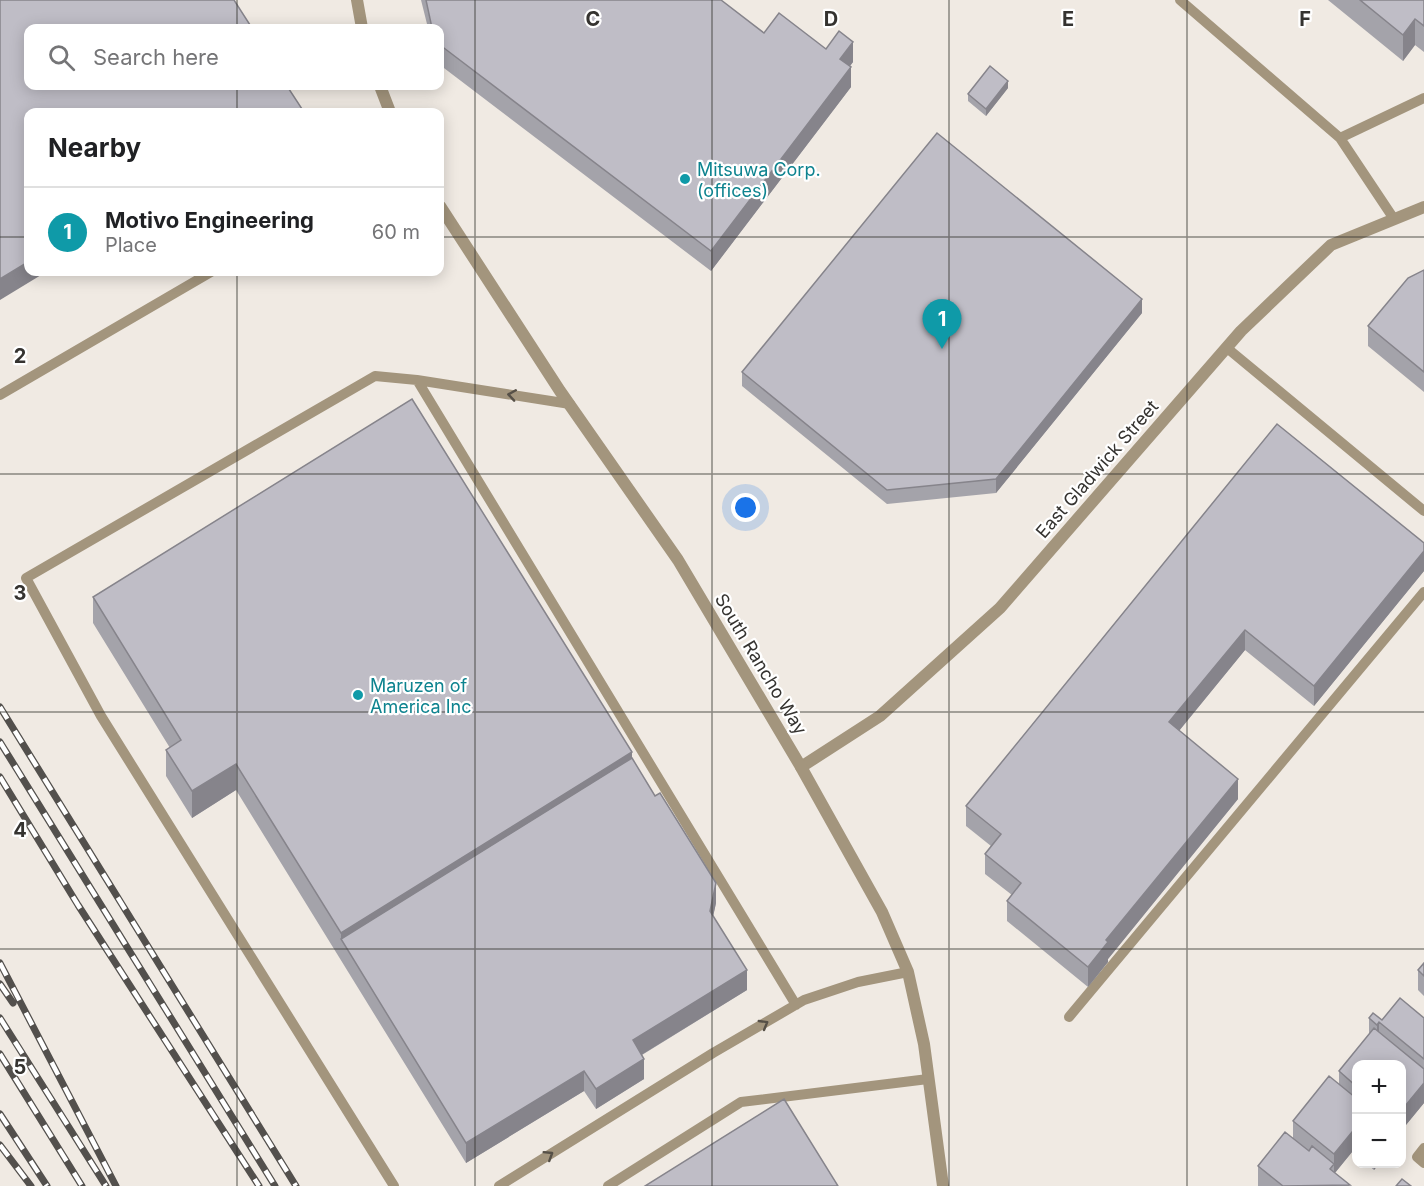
<!DOCTYPE html>
<html lang="en">
<head>
<meta charset="utf-8">
<style>
  :root { --surface:#fff; --page:#f2f2f2; --text:#202124; --muted:#757577; --line:#e0e0e0; --accent:#962d17 }
  body { margin:0; font-family:Inter,sans-serif; background:var(--page); color:var(--text) }
  .controls { position:absolute; right:18px; bottom:18px; display:grid; overflow:hidden; border-radius:12px; box-shadow:0 3px 15px #0003 }
  .controls button { width:54px; height:54px; display:grid; place-items:center; padding:0; border:0; border-bottom:2px solid var(--line); background:var(--surface); color:var(--text); font:30px sans-serif }
  .you { position:absolute; left:746px; top:508px; width:21px; height:21px; margin:-15px; border:4px solid #fff; border-radius:50%; background:#1a73e8; box-shadow:0 0 0 9px #1a73e833 }
  .badge { display:grid; place-items:center; width:39px; height:39px; border-radius:50%; background:var(--accent); color:#fff; font-size:20px; font-weight:700 }
  .pin { position:absolute; translate:-50% -50px; filter:drop-shadow(0 2px 3px #0008) }
  .pin::after { content:''; position:absolute; top:32px; width:21px; height:18px; background:inherit; clip-path:polygon(0 0,100% 0,50% 100%) }
  .list { margin:0; padding:0; list-style:none }
  h2 { display:flex; justify-content:space-between; align-items:center; height:78px; margin:0; padding:0 24px; font-size:26px }
  h2 small { font-size:20px; font-weight:400; color:var(--muted) }
  .list li { display:grid; grid-template-columns:39px 1fr auto; gap:18px; align-items:center; box-sizing:border-box; height:90px; padding:0 24px; border-top:2px solid var(--line) }
  .list b { display:block; font-size:22px; white-space:nowrap }
  .list p { margin:0; font-size:20px; white-space:nowrap; color:var(--muted) }
  .list em { font-size:20px; font-style:normal; color:var(--muted) }
  .icon { flex:none; width:33px; height:33px; fill:none; stroke:currentColor; stroke-width:2; stroke-linecap:round; stroke-linejoin:round }
  .map { position:relative; flex:none; width:1424px; height:1186px; overflow:hidden }
  .search { position:absolute; background:var(--surface); box-shadow:0 3px 15px #0003; left:24px; top:24px; width:420px; height:66px; display:flex; align-items:center; gap:15px; box-sizing:border-box; padding:0 21px; border-radius:12px; color:var(--muted); font-size:22px }
  .panel { position:absolute; background:var(--surface); box-shadow:0 3px 15px #0003; left:24px; top:108px; width:420px; height:168px; border-radius:12px }
  .map>svg:first-child { display:block }
  .lines { fill:none; stroke-linecap:round; stroke-linejoin:round }
  .service { stroke:#a3957d; stroke-width:10 }
  .minor { stroke:#a3957d; stroke-width:12 }
  .tertiary { stroke:#a3957d; stroke-width:12 }
  .rail-casing { stroke:#53504d; stroke-width:7 }
  .rail { stroke:#fff; stroke-width:4.5; stroke-dasharray:14; stroke-linecap:butt }
  .wall { fill:#a4a3aa }
  .shaded-wall { fill:#86848b }
  .building { fill:#bfbdc6; stroke:#86848b; stroke-width:1.5 }
  .oneway { stroke:#565047 }
  .grid { fill:none; stroke:#353330; stroke-width:1.5; stroke-opacity:0.55 }
  .culture-dot { fill:#0f9aa8; stroke:#fff; stroke-width:2 }
  .labels { text-anchor:middle; dominant-baseline:central; stroke-width:4.5; stroke-linejoin:round; paint-order:stroke }
  .culture-label { font-size:18px; fill:#0d838f; stroke:#fff; text-anchor:start }
  .street-label { font-size:18px; fill:#353330; stroke:#fff }
  .grid-label { font-size:20px; text-anchor:middle; font-weight:bold; fill:#353330; stroke:#fff; stroke-width:4.5; stroke-linejoin:round; paint-order:stroke }
</style>
</head>
<body>
<div class="map">
<svg width="1424" height="1186" viewBox="0 0 1424 1186">
  <rect width="100%" height="100%" fill="#f0eae3"/>
  <g class="lines">
    <path class="service" d="M1180 0 1340 138 1394 219
      M1340 138 1424 98
      M1227 348 1424 511
      M417 380 796 1005
      M0 395 211 272
      M1069 1017 1424 592
      M1424 1148 1417 1157 1424 1163
      M394 1186 101 716 26 578 375 376 417 380 570 404
      M499 1186 713 1053 804 1000 858 982 908 972
      M608 1186 741 1102 928 1079"/>
    <path class="minor" d="M801 767 880 716 1000 608 1241 331 1331 245 1424 207"/>
    <path class="tertiary" d="M357 0 362 28
      M380 86 390 112
      M440 206 560 391 678 560 801 767 882 912 908 972 924 1044 943 1186"/>
    <defs>
      <path id="rail" d="M0 707 296 1186
        M0 742 275 1186
        M0 777 78 905 259 1186
        M0 963 116 1186
        M0 984 13 1003
        M0 1018 106 1186
        M0 1054 82 1186
        M0 1114 47 1186
        M0 1145 31 1186"/>
    </defs>
    <use href="#rail" class="rail-casing"/>
    <use href="#rail" class="rail"/>
  </g>
  <path class="wall" d="M421 0H721L764 33 826 49 853 62 850 66 851 87 711 271 440 65V28H428Z
    M1328 0H1424V52L1415 45 1403 61Z
    M1008 88 986 116 968 101V94Z
    M1424 270V392L1368 346V326Z
    M1142 313 996 493 887 504 742 386V372Z
    M1277 424 1424 543V571L1314 706 1245 650 1179 731 1238 799 1108 959V962L1088 987 1007 921V901L1012 895 985 874V854L991 846 966 826V806Z
    M93 597 632 758 716 903 713 916 747 990 642 1055 644 1079 596 1109 584 1091 466 1163 236 790 192 818 166 776V750L170 748 93 623Z
    M1424 963V996L1418 990V970Z
    M1369 1018 1382 1020 1424 1018V1103L1401 1131V1065H1356V1155L1352 1152 1335 1173 1350 1186H1258V1166L1293 1138V1121L1339 1084V1071L1369 1034Z
    M1367 1164H1379L1374 1170Z"/>
  <path class="shaded-wall" d="M1415 19V45L1403 61V35Z
    M853 42V62L840 79V59Z
    M851 67V87L711 271V251Z
    M1008 81V88L986 116V109Z
    M28 262V272H46L0 300V279Z
    M1142 299V313L996 493V479Z
    M1424 551V571L1314 706V686Z
    M1245 630V650L1169 743V722Z
    M632 752V778L341 939V933Z
    M236 764V790L192 818V791Z
    M1238 779V799L1108 959V962L1088 987V967L1106 940Z
    M716 883V903L710 931V911Z
    M747 970V990L633 1060V1040Z
    M1379 1022V1042L1377 1045V1025Z
    M644 1059V1079L596 1109V1089Z
    M584 1071V1091L466 1163V1143Z
    M1424 1083V1103L1401 1131V1111Z
    M1352 1132V1152L1334 1174V1154Z
    M1374 1164H1379L1374 1170Z"/>
  <path class="building" d="M0 0H234L252 28H28V86H287L304 112H28V262L0 279Z
    M426 0H721L764 33 779 13 826 49 839 31 853 42 840 59 851 67 711 251 440 45V28H432Z
    M1360 0H1424V26L1415 19 1403 35Z
    M990 66 1008 81 986 109 968 94Z
    M937 133 1142 299 996 479 887 490 742 372Z
    M1424 270V372L1368 326 1408 278Z
    M412 399 632 752 341 933 236 764 192 791 166 750 181 740 93 597Z
    M1277 424 1424 543V551L1314 686 1245 630 1169 722 1238 779 1106 940 1108 942 1088 967 1007 901 1021 883 985 854 1001 834 966 806Z
    M632 758 655 796 660 793 716 883 710 911 747 970 633 1040 644 1059 596 1089 584 1071 466 1143 341 939Z
    M1424 963V976L1418 970Z
    M1400 998 1424 1018V1059L1379 1022 1377 1025 1369 1018 1373 1013 1382 1020Z
    M1374 1028 1424 1069V1083L1401 1111V1065H1356V1086L1339 1071Z
    M1329 1076 1356 1098V1135L1352 1132 1334 1154 1293 1121Z
    M784 1099 838 1186H645Z
    M1285 1132 1309 1151 1312 1146 1334 1164 1330 1169 1350 1185 1283 1186 1258 1166Z
    M1402 1179 1411 1186H1396Z"/>
  <defs><path id="oneway-chevron" d="M-2-3.5L2.5 0L-2 3.5" fill="none" stroke-width="1.6" stroke-linecap="round" stroke-linejoin="round" transform="scale(1.5)"/></defs>
  <g class="oneway">
    <use href="#oneway-chevron" transform="translate(512 395) rotate(-171)"/>
    <use href="#oneway-chevron" transform="translate(764 1024) rotate(-30)"/>
    <use href="#oneway-chevron" transform="translate(549 1155) rotate(-32)"/>
  </g>
  <path class="grid" d="M237 0V28M475 0V1186M712 0V1186M949 0V1186M1187 0V1186M237 86V112M0 237H28M440 237H1424M237 272V1186M0 474H1424M0 712H1424M0 949H1424"/>
  <g class="culture-dot">
    <circle cx="685" cy="179" r="6"/>
    <circle cx="358" cy="695" r="6"/>
  </g>
  <g class="labels">
    <g class="culture-label">
      <text x="697" y="169">Mitsuwa Corp.<tspan x="697" dy="21">(offices)</tspan></text>
      <text x="370" y="685">Maruzen of<tspan x="370" dy="21">America Inc</tspan></text>
    </g>
    <g class="street-label">
      <text transform="translate(1097 469) rotate(-49)">East Gladwick Street</text>
      <text transform="translate(761 664) rotate(59)">South Rancho Way</text>
    </g>
  </g>
  <g class="grid-label">
    <text x="593" y="26">C</text>
    <text x="831" y="26">D</text>
    <text x="1068" y="26">E</text>
    <text x="1305" y="26">F</text>
    <text x="20" y="363">2</text>
    <text x="20" y="600">3</text>
    <text x="20" y="837">4</text>
    <text x="20" y="1074">5</text>
  </g>
</svg>
<div class="controls">
<button>+</button>
<button>−</button>
</div>
<div class="you"></div>
<div class="pin badge" style="left:942px;top:349px;background:#0f9aa8">1</div>
<div class="search"><svg class="icon" aria-label="search" viewBox="0 0 24 24"><circle cx="10" cy="10" r="6"/><path d="M15 15l6 6"/></svg>Search here</div>
<section class="panel">
<h2>Nearby<small></small></h2>
<ul class="list">
<li><span class="badge" style="background:#0f9aa8">1</span><div><b>Motivo Engineering</b><p>Place</p></div><em>60 m</em></li>
</ul>
</section>
</div>
</body>
</html>
